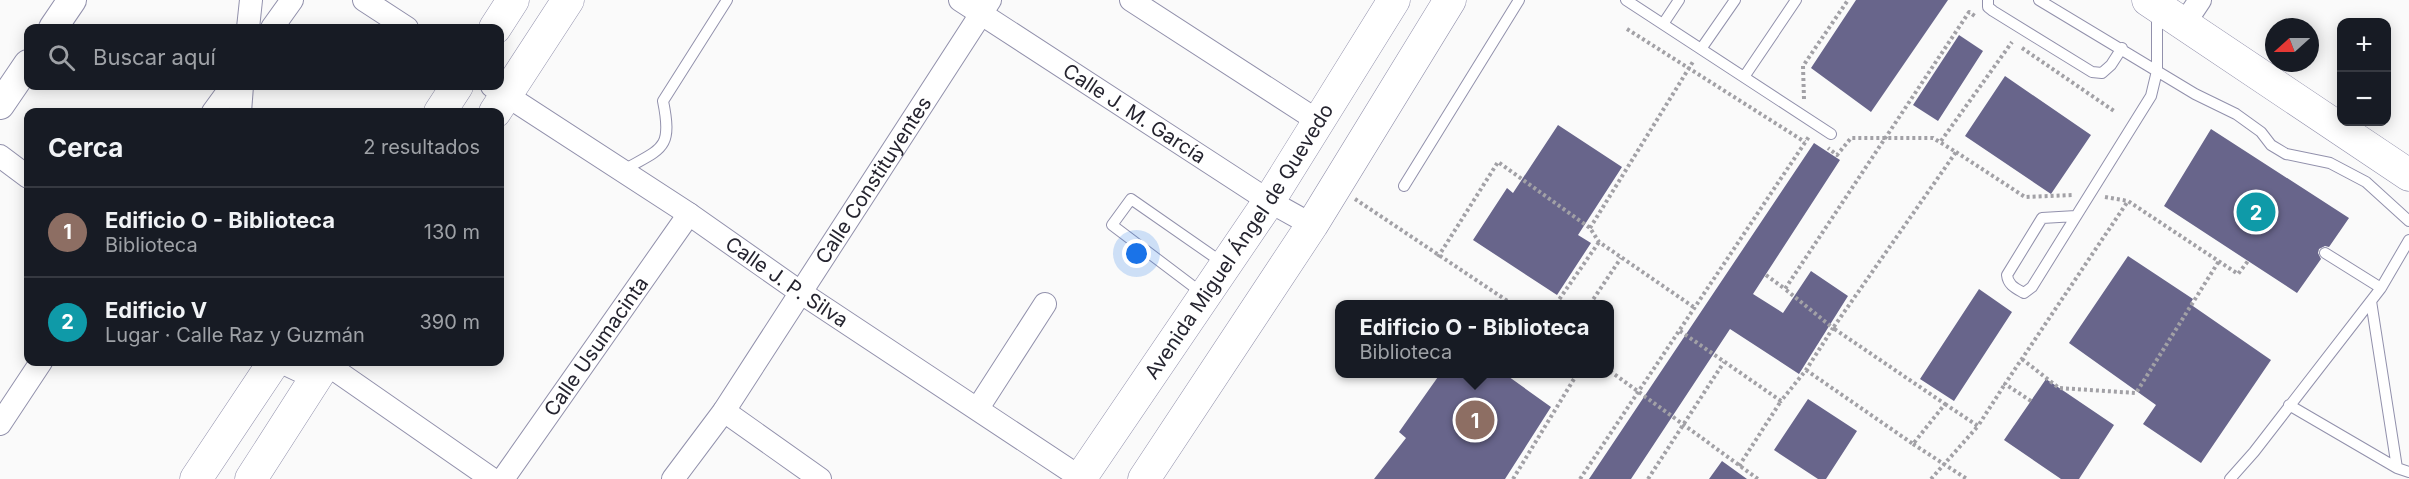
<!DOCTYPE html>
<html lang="es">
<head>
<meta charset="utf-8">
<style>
  :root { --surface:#171b24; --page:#242831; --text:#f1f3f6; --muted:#9ea1a6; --line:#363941; --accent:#0b8043 }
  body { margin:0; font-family:Inter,sans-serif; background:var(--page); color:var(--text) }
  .controls { position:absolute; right:18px; top:18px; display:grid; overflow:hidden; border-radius:12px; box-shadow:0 3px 15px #0003 }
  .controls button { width:54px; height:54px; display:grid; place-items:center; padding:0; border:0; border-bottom:2px solid var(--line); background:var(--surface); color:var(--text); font:30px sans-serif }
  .compass { position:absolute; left:2265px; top:18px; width:54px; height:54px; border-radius:50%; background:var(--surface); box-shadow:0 3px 15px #0003; rotate:249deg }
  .you { position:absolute; left:1137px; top:254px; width:21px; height:21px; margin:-15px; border:4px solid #fff; border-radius:50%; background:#1a73e8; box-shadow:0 0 0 9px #1a73e833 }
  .badge { display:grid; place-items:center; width:39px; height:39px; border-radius:50%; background:var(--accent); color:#fff; font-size:20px; font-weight:700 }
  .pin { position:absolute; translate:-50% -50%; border:3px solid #fff; box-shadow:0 2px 6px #0006 }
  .popup { position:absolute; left:1335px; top:300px; width:279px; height:78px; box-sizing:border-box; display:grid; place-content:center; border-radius:12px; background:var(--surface); filter:drop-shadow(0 2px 4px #0005); font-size:20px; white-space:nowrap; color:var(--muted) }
  .popup b { font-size:22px; color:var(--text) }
  .popup::after { content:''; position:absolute; left:50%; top:100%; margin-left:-12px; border:12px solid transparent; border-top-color:var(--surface) }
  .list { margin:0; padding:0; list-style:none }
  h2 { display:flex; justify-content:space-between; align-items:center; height:78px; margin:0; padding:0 24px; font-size:26px }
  h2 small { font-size:20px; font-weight:400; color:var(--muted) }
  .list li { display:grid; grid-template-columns:39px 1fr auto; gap:18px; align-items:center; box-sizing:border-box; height:90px; padding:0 24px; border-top:2px solid var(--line) }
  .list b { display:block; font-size:22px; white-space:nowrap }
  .list p { margin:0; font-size:20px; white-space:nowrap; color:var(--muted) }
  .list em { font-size:20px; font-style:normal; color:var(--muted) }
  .icon { flex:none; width:33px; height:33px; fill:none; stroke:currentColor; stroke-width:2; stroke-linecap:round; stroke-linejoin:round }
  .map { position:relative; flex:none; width:2409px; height:479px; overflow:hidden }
  .search { position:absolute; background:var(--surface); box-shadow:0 3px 15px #0003; left:24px; top:24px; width:480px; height:66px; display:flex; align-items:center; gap:15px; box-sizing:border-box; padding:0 21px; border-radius:12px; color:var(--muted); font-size:22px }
  .panel { position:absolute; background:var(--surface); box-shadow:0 3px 15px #0003; left:24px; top:108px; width:480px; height:258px; border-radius:12px }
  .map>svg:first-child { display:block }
  .building { fill:#68658b }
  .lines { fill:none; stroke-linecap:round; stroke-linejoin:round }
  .service-casing { stroke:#9291ac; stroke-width:12 }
  .minor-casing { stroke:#9291ac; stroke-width:24 }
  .tertiary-casing { stroke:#9291ac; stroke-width:30 }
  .secondary-casing { stroke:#9291ac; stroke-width:33 }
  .path { stroke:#a2a1a6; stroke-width:4; stroke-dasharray:3 3; stroke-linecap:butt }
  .service { stroke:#fff; stroke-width:10 }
  .minor { stroke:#fff; stroke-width:22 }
  .tertiary { stroke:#fff; stroke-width:28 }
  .secondary { stroke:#fff; stroke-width:32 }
  .labels { text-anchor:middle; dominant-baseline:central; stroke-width:6; stroke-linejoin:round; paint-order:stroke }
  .street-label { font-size:20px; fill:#25242f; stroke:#fff }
</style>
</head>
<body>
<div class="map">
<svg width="2409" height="479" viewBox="0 0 2409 479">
  <rect width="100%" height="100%" fill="#fafafa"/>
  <path class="building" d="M1856 0H1948L1871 112 1811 68Z
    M1959 35 1983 51 1938 121 1913 105Z
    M2005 76 2091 135 2051 194 1965 136Z
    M1558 125 1622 167 1578 235 1591 243 1557 295 1473 240 1507 188 1513 193Z
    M2211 129 2349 218 2329 247 2325 246 2319 249 2318 253 2321 259 2297 293 2164 206Z
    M1814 143 1840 160 1753 294 1783 313 1811 271 1848 296 1799 374 1730 329 1631 479H1589Z
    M2128 256 2193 299 2190 304 2271 360 2201 463 2143 424 2156 405 2069 343Z
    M1979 289 2012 312 1954 401 1920 379Z
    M1440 374H1505L1551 407 1505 479H1374L1406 438 1399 432Z
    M2046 379 2114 425 2079 479H2061L2004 440Z
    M1808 399 1857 431 1826 479H1818L1774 450Z
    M1722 461 1747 479H1709Z"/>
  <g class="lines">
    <defs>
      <path id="service" d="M1626 0 1831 134
        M1988 0V7L1993 11 2092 72 2102 73 2111 65 2122 48
        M2039 0 2195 94 2236 114 2261 132 2271 145 2286 154 2330 163 2366 182 2409 221
        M1663 24 1679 0
        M1701 49 1735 0
        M1744 77 1796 0
        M622 171C662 148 673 150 663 101L727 0
        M1404 186 1519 0
        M2076 216 2042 218 2007 275C2008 285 2015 288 2024 293L2032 287 2151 96 2157 71V11
        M2325 253 2381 288
        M1202 293 1112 225 1131 199 1223 263
        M2371 301 2397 468
        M2289 405 2397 468 2409 472
        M2230 479 2254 452 2381 288 2409 240"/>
      <g id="minor">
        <path d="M364 0 407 28"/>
        <path id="s1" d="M960 0 1269 201 1312 225"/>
        <path d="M1131 0 1318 121"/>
        <path d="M2184 24 2200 0"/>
        <path d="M248 28 251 0"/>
        <path d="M272 28 292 0"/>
        <path id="s2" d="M492 86 689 214 800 292 1081 478"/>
        <path d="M213 112 232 86"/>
        <path d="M240 112 242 86"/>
        <path d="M0 156 28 177"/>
        <path d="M281 362 300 371 325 363 492 479"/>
        <path d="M978 408 1045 304"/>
        <path d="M724 411 820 479"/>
        <path d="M0 424 41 362"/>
        <path id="s3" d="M503 479 689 214"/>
        <path id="s4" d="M673 479 724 411 990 0"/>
      </g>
      <path id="tertiary" d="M53 28 72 0
        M0 105 28 64"/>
      <g id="secondary">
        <path d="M2148 0 2409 175"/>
        <path d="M495 28 513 0"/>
        <path d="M440 112 457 86"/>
        <path d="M495 112 568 0"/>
        <path d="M196 479 274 362"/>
        <path d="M251 479 326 362"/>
        <path id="s5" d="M1080 479 1269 201 1394 0"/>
        <path d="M1144 479 1312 225 1450 0"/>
      </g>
    </defs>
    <use href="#service" class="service-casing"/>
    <use href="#minor" class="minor-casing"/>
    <use href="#tertiary" class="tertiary-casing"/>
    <use href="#secondary" class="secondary-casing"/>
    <path class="path" d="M1627 29 1805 142
      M2022 48 2114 111
      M1804 99 1803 66 1848 0
      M1941 141 2012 42
      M1956 152 2025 197 2074 195
      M2105 197 2128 201 2238 274 2248 261
      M1355 199 1512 304
      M1590 228 1694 60
      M1438 257 1498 162 1590 228 1599 242 1695 308
      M1766 275 1785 289 1969 12 1976 17
      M1556 304 1599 242
      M1590 304 1621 258
      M1680 331 1781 401 1806 370 1833 328 1785 289
      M2022 359 2059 388 2136 393 2219 261
      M1806 370 1913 444 1945 404 1833 328 1956 152 1933 138H1851L1837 155 1828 148
      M1610 371 1758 479
      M2031 401 2005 384 2128 201
      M1945 404 1978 426 2005 384
      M1913 444 1967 479
      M1739 466 1781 401
      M1513 479 1577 374
      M1580 479 1810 135
      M1648 479 1724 362
      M1931 479 1978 426"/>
    <use href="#service" class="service"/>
    <use href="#minor" class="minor"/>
    <use href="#tertiary" class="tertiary"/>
    <use href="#secondary" class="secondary"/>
  </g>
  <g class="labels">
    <g class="street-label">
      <text stroke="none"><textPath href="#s1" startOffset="208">Calle J. M. García</textPath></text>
      <text stroke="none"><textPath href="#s4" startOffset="360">Calle Constituyentes</textPath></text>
      <text stroke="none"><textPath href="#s5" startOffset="286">Avenida Miguel Ángel de Quevedo</textPath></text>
      <text stroke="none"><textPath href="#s2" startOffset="354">Calle J. P. Silva</textPath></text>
      <text stroke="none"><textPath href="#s3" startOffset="162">Calle Usumacinta</textPath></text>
    </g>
  </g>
</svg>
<div class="controls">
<button>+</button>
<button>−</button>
</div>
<svg class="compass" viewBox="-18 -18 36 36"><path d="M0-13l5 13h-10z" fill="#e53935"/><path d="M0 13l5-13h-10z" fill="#9ea1a6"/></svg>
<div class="you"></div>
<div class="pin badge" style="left:1475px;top:420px;background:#8d6e63">1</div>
<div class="popup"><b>Edificio O - Biblioteca</b>Biblioteca</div>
<div class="pin badge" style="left:2256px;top:212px;background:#0f9aa8">2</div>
<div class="search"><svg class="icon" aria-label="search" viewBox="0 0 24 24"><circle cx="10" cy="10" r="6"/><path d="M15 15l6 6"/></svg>Buscar aquí</div>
<section class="panel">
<h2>Cerca<small>2 resultados</small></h2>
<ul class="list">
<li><span class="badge" style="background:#8d6e63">1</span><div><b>Edificio O - Biblioteca</b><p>Biblioteca</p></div><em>130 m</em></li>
<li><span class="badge" style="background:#0f9aa8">2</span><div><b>Edificio V</b><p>Lugar · Calle Raz y Guzmán</p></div><em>390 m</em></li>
</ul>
</section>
</div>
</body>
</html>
